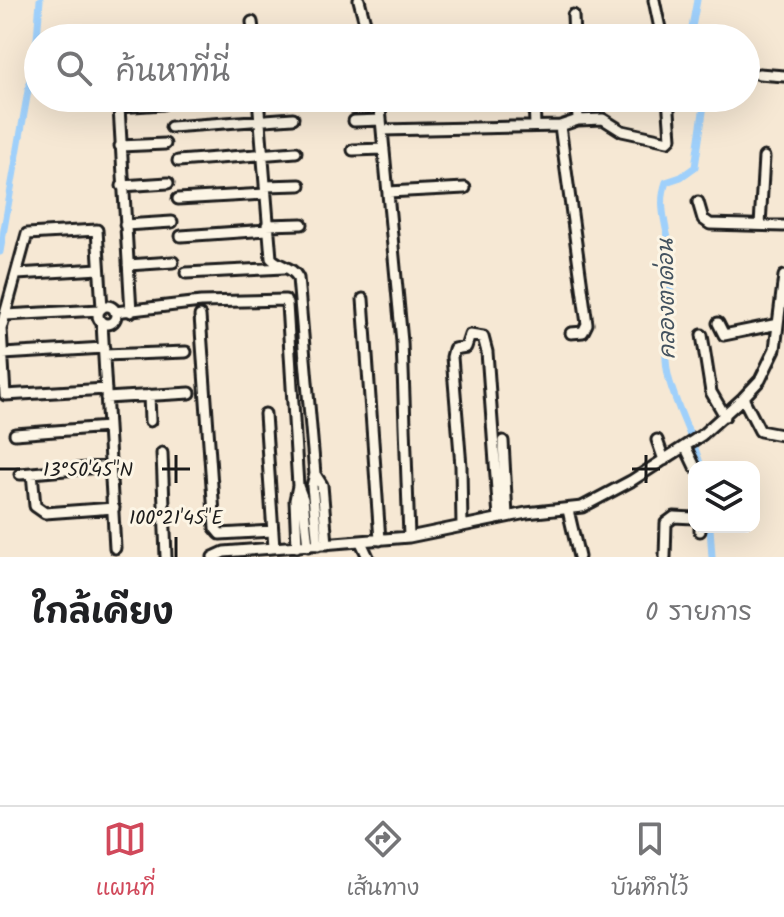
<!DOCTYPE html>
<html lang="th">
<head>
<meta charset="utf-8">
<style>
  :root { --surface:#fff; --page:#f6f6f6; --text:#202124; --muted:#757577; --line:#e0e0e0; --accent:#d1495b }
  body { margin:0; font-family:Kalam,"Playpen Sans Thai",sans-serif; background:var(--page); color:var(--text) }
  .controls { position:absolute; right:24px; bottom:24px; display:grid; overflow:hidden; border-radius:16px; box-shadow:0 8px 32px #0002 }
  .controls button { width:72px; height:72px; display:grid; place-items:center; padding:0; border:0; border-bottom:2px solid var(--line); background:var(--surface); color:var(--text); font:40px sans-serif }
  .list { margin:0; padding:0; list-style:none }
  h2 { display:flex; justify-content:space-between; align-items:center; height:104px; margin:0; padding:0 32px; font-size:34px }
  h2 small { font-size:26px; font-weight:400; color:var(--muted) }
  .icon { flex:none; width:44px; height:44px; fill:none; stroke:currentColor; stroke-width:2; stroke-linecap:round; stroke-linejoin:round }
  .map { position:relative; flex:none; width:784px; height:557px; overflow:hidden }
  .search { position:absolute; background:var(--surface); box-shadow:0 8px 32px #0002; left:24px; right:24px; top:24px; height:88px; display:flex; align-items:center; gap:20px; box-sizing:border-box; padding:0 28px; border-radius:44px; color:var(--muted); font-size:30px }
  .sheet { height:248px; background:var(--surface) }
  nav { display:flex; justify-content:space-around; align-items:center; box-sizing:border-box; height:112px; border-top:2px solid var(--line); background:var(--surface); font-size:22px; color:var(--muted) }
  nav a { display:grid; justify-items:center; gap:4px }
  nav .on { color:var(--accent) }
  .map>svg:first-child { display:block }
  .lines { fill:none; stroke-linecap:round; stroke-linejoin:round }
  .canal { stroke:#9fd0fb; stroke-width:7 }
  .minor-casing { stroke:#1c1c1c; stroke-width:15 }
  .minor { stroke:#fcf5e5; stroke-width:9 }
  .ticks { fill:none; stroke:#1c1c1c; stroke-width:3 }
  .labels { text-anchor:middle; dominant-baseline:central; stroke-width:6; stroke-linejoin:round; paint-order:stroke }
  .water-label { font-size:22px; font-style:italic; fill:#43525f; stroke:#fcf5e5 }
  .ticks-label { font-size:20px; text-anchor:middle; fill:#1c1c1c; stroke:#fcf5e5; stroke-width:6; stroke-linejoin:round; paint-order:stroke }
</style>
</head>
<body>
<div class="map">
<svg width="784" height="557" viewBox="0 0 784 557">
  <rect width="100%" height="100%" fill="#f6e8d4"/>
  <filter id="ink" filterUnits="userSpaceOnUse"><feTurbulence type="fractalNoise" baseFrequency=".0125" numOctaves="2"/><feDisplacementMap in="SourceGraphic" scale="16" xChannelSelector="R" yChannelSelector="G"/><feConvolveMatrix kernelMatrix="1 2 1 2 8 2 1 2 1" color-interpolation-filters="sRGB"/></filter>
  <g filter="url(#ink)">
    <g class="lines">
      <path class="canal" d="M690 38 697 0
        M0 252 37 39 40 0
        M701 467C693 437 677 409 669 379 659 340 675 296 671 255 668 230 657 207 666 182L681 177 695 167 705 98
        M710 527 712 557"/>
      <defs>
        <path id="minor" d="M359 0 369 38
          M654 0 662 38
          M573 15 574 38
          M252 22 254 38
          M759 74 784 76
          M258 98 271 258C279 267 293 267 298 278L315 474
          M379 98 402 342 409 537
          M534 98 535 126
          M577 98 578 120
          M354 121 381 120
          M560 126 587 324 583 332 571 333
          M171 127 293 118
          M382 130 560 126 578 120 603 119 622 131 668 141 671 138 668 98
          M120 146 165 144
          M353 150 384 149
          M178 161 296 152
          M122 186 168 183
          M265 186 300 185
          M388 192 465 188
          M178 199 265 194
          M698 202 703 219 710 224 784 226
          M125 225 172 222
          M267 225 302 224
          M760 225 764 157
          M181 236 267 230
          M128 265 173 262
          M186 273 284 268
          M17 274 99 269
          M363 299 380 540
          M98 315a9 9 0 1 1 18 0a9 9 0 1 1-18 0Z
          M102 308 97 230 27 234 1 329 5 395 106 389
          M115 312 201 302 285 300 287 304 298 486
          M131 312 119 107 163 104
          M5 315 100 310
          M200 316 215 528 220 534 273 531
          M102 323 115 548
          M718 323 724 335 778 324
          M702 335 711 392 725 416
          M3 354 104 348
          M104 355 186 352
          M149 395 150 421
          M106 398 190 393
          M743 398 760 431 781 435
          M265 414 274 548
          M15 434 108 427
          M657 440 664 460
          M503 441 507 516
          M685 446 695 467
          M162 453 166 557
          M32 473 35 506 45 513 114 508
          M20 474 111 466
          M568 510 579 557
          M462 526 461 466 452 357 454 349 466 347 470 335 483 337 487 352 499 518
          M700 531V527
          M361 542 368 557
          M318 545 312 486 315 474 322 485 327 544
          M297 547 295 500 298 486 303 499 308 546
          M213 557 224 552 409 537 526 513 582 507 631 481 702 435 743 398 760 380 775 349 784 276
          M665 557 666 523 674 517 694 518"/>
      </defs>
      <use href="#minor" class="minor-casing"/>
      <use href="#minor" class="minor"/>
    </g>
  </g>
  <path class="ticks" d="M176 455V483M646 455V483M0 469H20M162 469H190M632 469H660M176 537V557"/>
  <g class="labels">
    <g class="water-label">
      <text transform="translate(668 299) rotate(-91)">คลองตาด่อน</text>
    </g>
  </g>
  <g class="ticks-label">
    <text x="88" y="476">13°50'45"N</text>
    <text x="176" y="524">100°21'45"E</text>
  </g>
</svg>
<div class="controls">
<button><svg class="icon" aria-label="layers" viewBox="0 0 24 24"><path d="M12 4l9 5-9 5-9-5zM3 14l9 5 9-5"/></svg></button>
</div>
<div class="search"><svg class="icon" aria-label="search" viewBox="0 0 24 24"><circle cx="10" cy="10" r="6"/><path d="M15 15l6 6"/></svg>ค้นหาที่นี่</div>
</div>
<section class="sheet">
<h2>ใกล้เคียง<small>0 รายการ</small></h2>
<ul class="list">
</ul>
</section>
<nav>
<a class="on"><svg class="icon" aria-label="map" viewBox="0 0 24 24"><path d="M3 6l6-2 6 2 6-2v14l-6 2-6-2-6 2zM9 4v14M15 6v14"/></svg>แผนที่</a>
<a><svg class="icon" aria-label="directions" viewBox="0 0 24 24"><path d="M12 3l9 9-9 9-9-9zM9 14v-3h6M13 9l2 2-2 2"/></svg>เส้นทาง</a>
<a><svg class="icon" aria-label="saved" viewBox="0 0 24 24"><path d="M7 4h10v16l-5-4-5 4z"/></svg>บันทึกไว้</a>
</nav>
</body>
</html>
